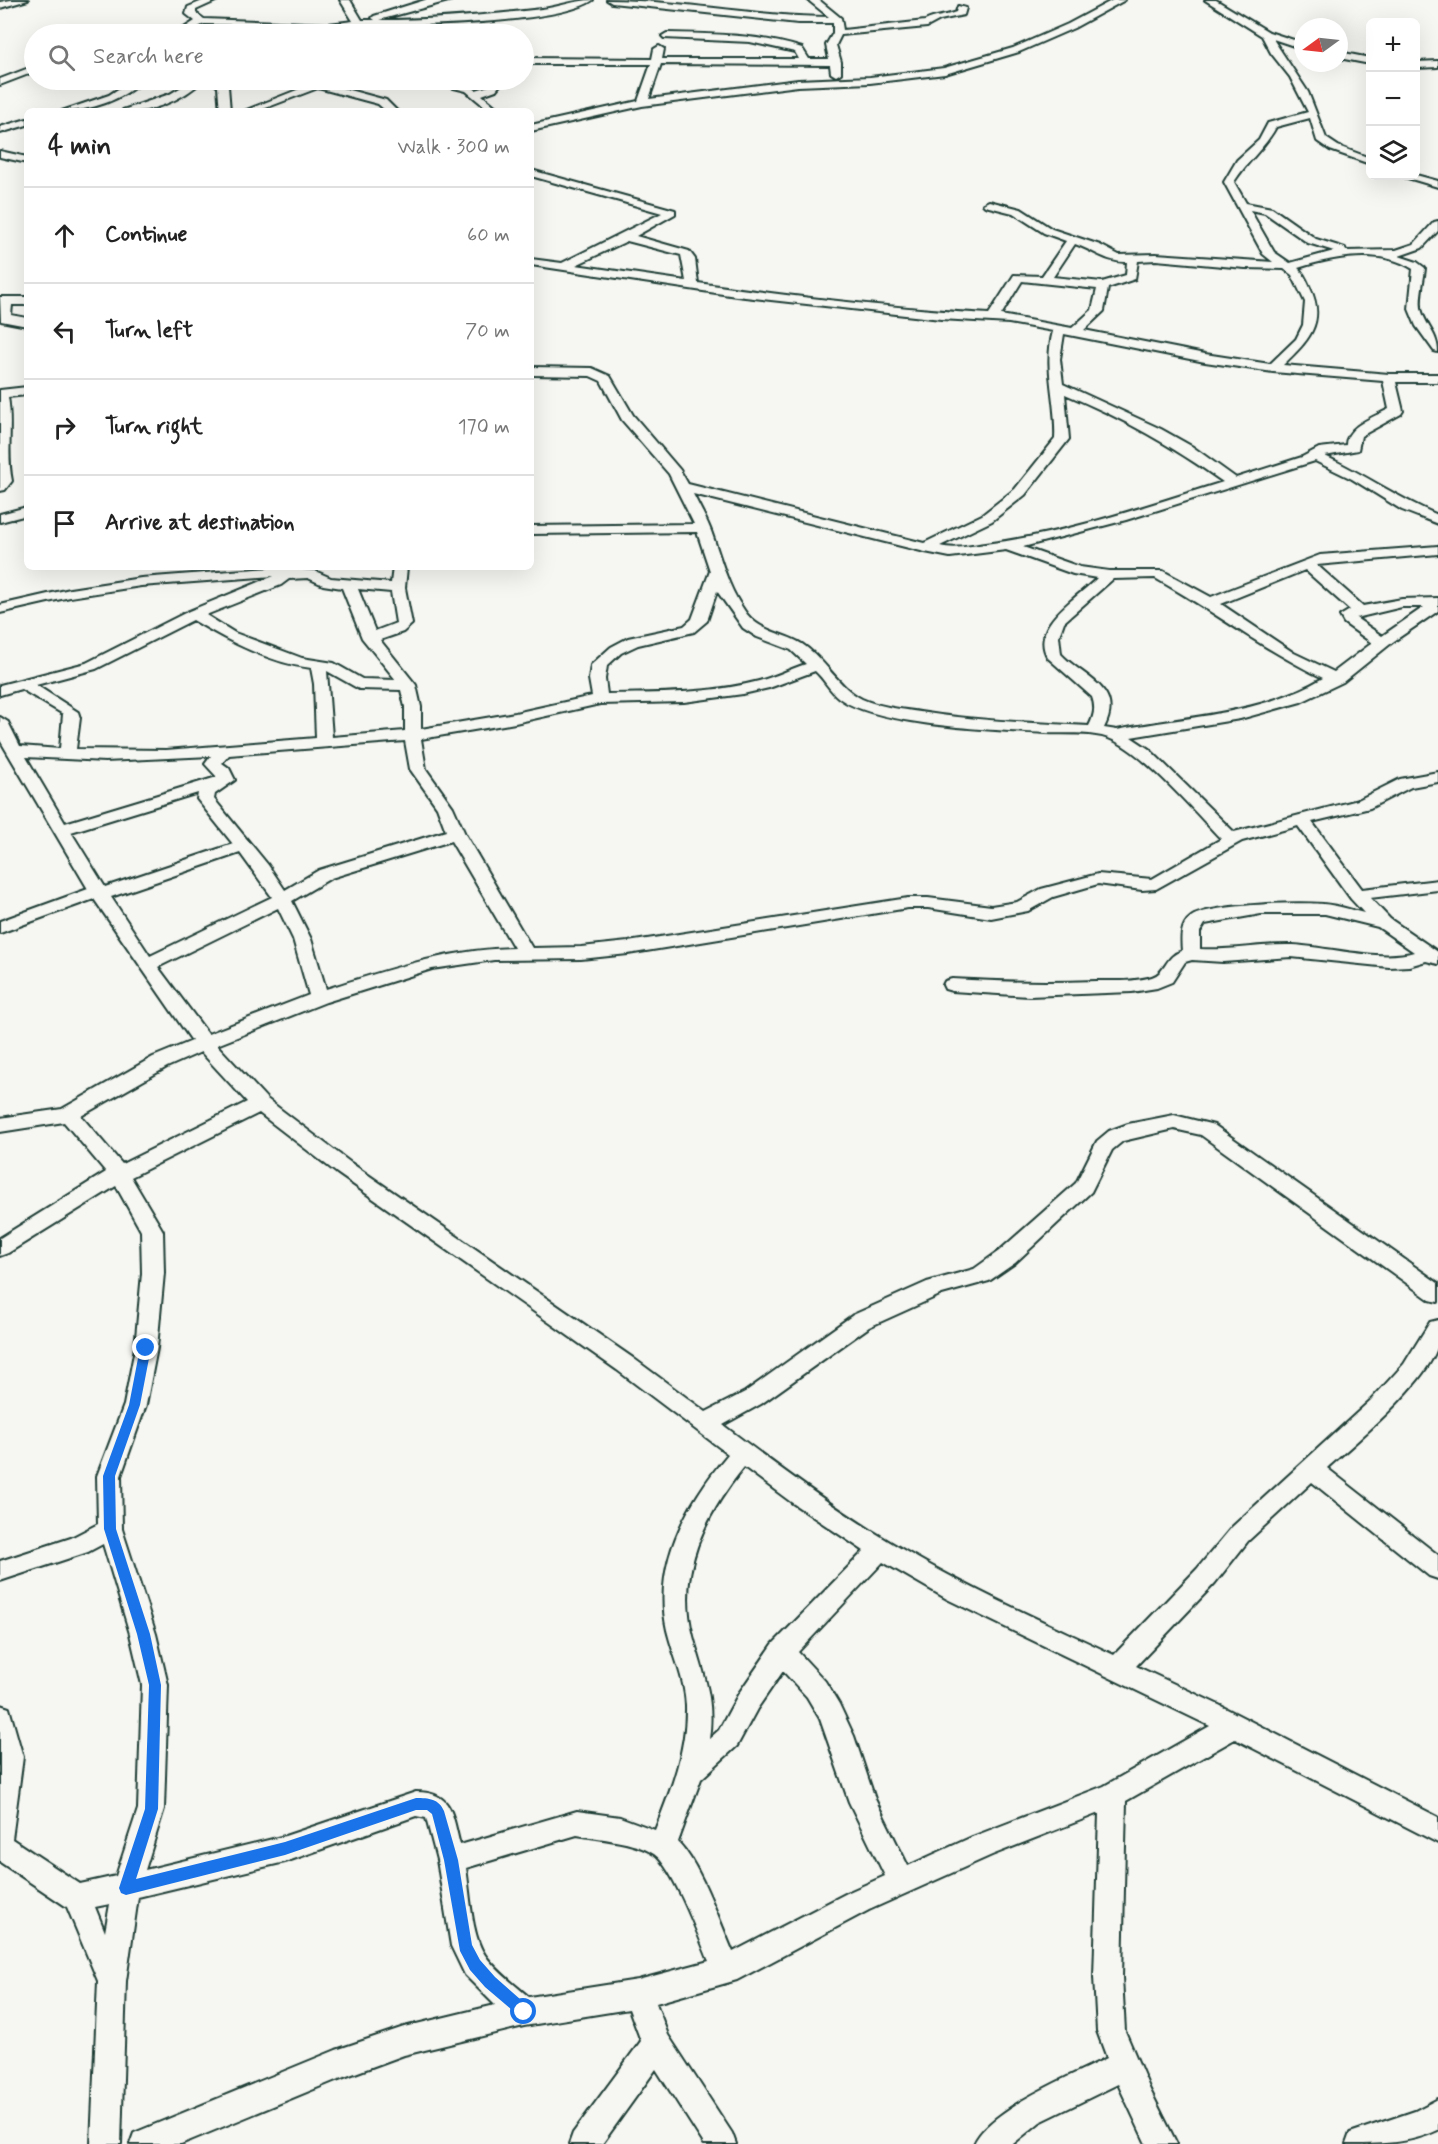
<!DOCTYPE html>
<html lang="en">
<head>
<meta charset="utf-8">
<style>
  :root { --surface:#fff; --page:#f6f6f6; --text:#222; --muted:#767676; --line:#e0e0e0 }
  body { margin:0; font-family:Mynerve,sans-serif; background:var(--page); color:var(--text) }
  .controls { position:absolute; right:18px; top:18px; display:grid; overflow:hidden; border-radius:9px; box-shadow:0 6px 24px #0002 }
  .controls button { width:54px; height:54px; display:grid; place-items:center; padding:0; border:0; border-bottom:2px solid var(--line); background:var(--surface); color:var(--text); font:30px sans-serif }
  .compass { position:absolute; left:1294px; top:18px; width:54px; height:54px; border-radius:50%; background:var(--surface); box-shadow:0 6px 24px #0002; rotate:255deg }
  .stop { position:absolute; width:18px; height:18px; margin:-14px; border:4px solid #1a73e8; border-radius:50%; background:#fff }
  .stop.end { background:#1a73e8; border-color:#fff; box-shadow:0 2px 6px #0008 }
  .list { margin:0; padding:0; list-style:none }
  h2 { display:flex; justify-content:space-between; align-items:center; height:78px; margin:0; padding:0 24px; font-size:26px }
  h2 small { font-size:20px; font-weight:400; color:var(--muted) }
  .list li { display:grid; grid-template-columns:39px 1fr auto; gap:18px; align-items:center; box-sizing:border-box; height:96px; padding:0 24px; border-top:2px solid var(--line) }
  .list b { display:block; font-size:22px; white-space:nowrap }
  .list em { font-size:20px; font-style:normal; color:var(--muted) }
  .icon { flex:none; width:33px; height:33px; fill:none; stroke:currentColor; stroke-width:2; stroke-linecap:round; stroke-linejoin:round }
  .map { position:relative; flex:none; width:1438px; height:2144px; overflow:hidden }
  .search { position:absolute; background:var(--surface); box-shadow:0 6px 24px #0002; left:24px; top:24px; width:510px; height:66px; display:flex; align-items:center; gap:15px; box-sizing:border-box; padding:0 21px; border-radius:33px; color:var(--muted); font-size:22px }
  .panel { position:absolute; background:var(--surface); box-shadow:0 6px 24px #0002; left:24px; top:108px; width:510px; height:462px; border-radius:9px }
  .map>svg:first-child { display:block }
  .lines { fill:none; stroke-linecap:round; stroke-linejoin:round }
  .minor-casing { stroke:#1f3d34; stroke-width:4 }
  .minor { fill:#f6f6f2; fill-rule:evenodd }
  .route { fill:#1a73e8 }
</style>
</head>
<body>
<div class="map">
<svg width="1438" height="2144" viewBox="0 0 1438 2144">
  <rect width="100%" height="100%" fill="#f6f6f2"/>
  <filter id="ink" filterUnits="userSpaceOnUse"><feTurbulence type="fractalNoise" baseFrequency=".0167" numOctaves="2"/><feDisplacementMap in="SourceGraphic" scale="12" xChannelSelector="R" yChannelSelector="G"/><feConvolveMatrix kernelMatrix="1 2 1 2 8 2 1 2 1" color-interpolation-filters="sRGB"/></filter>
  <g filter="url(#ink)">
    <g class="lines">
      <defs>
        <path id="minor" d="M11 0H28L0 8V2Z
          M205 0H218L196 10V13L204 19 329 24 353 21 340 0H350L362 20H375L372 18 374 16 425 0H452L379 20C434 20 488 15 542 9 560 7 575 0 593 0 560 24 408 26 363 26L346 28 341 31 258 25 204 24 185 34H175L195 21 186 14 188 7Z
          M607 0C682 0 755 17 829 17L808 0H819L841 18 843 30 925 21C935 16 946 16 956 12L958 6 966 8 964 15 940 20 927 27 841 35 836 45 841 62V73L836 76 831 73 830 65 661 64 649 99 798 80 870 77 944 68 1013 48 1068 24 1113 0H1125L1074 28 1019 52 945 74 870 83 798 86 642 106 531 131V125L638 101 651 64H524V58L652 59 654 49 659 46 664 49 662 59H799L795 52 750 42 664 38 662 36 667 33C713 34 758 34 802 48L809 59H829L826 45 833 33V23H798L612 3Z
          M1205 0H1216L1269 32 1303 43V49L1273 39 1308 92 1326 138 1338 146 1370 158V164L1330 150 1317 141 1310 118 1276 127C1265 148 1247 161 1234 182L1246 203 1272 208 1316 239 1345 248 1346 251 1396 250 1414 244 1434 222 1438 221V231L1422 248 1399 256 1417 262 1425 268C1424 281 1418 300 1422 312 1427 327 1438 335 1438 352L1434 351 1416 326 1409 309 1413 269C1380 247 1332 257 1298 268 1304 273 1307 281 1310 288 1327 323 1307 342 1283 365L1389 374H1438V382H1396L1403 411 1401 414 1361 436 1358 450 1325 456C1364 474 1399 499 1438 515V524L1402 510 1352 479 1315 461 1126 520 1023 547 1080 567 1109 571H1163L1211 597 1320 555 1438 546V554L1317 565 1363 606 1402 599 1438 598V611L1394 641 1343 682 1301 702 1240 719 1131 737 1149 749 1234 832 1358 800 1400 779 1438 772V782L1411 787 1370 808 1312 822 1362 889 1438 880V890L1370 898 1390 919 1438 952V964L1426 961 1409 966 1389 967 1291 957 1223 962 1192 960 1185 962 1172 982 1157 988 1132 992 1029 996 952 991 945 989 943 985 945 981 952 979C1001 982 1048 983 1096 981 1114 981 1134 982 1152 977 1166 973 1165 956 1182 951 1181 939 1180 925 1191 917 1208 904 1300 902 1323 904 1337 905 1351 910 1364 913L1351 899 1298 826 1242 841 1156 889 1142 890 1098 884 1053 897 1028 911 991 918 928 908H908L628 954 581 959 494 960 432 969 326 1002 217 1045 267 1099 351 1163 633 1358 706 1412 745 1392 853 1315 927 1282 974 1269 999 1251 1076 1183 1097 1141 1109 1131 1128 1124 1174 1115 1214 1125 1438 1283V1302L1430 1300 1201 1135 1174 1129 1123 1141 1112 1150 1091 1192 1015 1263 989 1281 942 1294 869 1327 761 1404 723 1425C777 1466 832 1507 890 1542 962 1586 1038 1619 1114 1655L1197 1569 1232 1527 1371 1400 1404 1364 1430 1322 1438 1320C1438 1328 1438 1340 1437 1348 1424 1385 1358 1440 1327 1468L1438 1555V1579L1429 1576 1312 1482 1248 1541 1215 1583 1136 1666 1219 1705 1438 1817V1843L1235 1739 1126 1801 1122 1977 1125 2031 1150 2090 1177 2144H1146L1118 2084 1040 2122 1013 2144H974C989 2109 1073 2075 1107 2058L1097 2031 1094 1977 1099 1813 992 1855 869 1910 737 1980 656 2003 668 2035 732 2133 736 2144H704L656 2069 602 2144H569L573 2133 641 2041 629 2009 524 2026 404 2055 336 2080 181 2144H130L134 2133 336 2050 404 2027 495 2005 465 1975 451 1946 437 1860 426 1818 416 1816 285 1862 138 1897 126 1981 121 2144H91L98 1981 67 1907 0 1862V1705L9 1708 23 1757 12 1839 80 1884 116 1876 138 1809 142 1685 130 1634 103 1544 88 1552 0 1581V1561L71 1538 98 1524 97 1476 124 1405 135 1348 142 1273 141 1231 116 1186 8 1253 0 1256V1238L106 1172 64 1122 0 1132V1118L62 1109 153 1057 192 1041 94 899 0 933V921L88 889 0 740V717L8 722 20 746 60 749 63 714 21 689 0 695V685L86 663 189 611 274 576 141 586 70 597 0 613V605L70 589 141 578 283 567H304L302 570 315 571 331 578 391 583 393 567H407L405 588 412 624 403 632 380 640 416 685 421 707V729L515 713 592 696 589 679 591 665 611 647 628 638 684 626 692 619 710 571 697 532 531 534V526L694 524 669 474 622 420 601 381 590 376 531 375V367L592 368 610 376 633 415 680 470 688 484 924 543 982 515 1015 489 1055 439C1057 402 1043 368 1053 331L1009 323 941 319 736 296 531 265V259L562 263 662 213 531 176V170L675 210V214L636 236 689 251 695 259 698 283C794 297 892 308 989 314L1014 275 1042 276 1066 241 1044 233 1013 213 985 206 983 204 989 201 1021 209 1052 229 1100 245 1119 255 1156 254 1273 262 1263 254 1224 182 1237 160 1259 140 1268 123 1308 112 1290 77 1271 53 1262 36ZM1250 210 1265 213 1308 243 1334 251 1290 263 1274 252ZM627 241 681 255 686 281 576 265ZM1075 244C1093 250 1108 263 1127 262L1126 275 1102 282 1053 277ZM1156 260 1245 268 1284 269 1292 275 1305 302 1303 325 1296 339 1270 364 1205 354 1084 330 1104 311 1108 288 1135 279 1138 261ZM1022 281 1097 289 1092 310 1072 328 1001 315ZM1064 334 1205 362 1273 372 1383 381 1389 409C1374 417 1346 426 1346 445L1319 448 1302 457 1236 478 1193 447 1161 429 1063 384 1060 359ZM1065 394C1124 419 1171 445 1223 482 1146 506 1066 534 985 544 970 546 955 550 940 546L992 521 1025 495 1069 439ZM693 494 925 552 950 557 1006 550 1073 574 1097 578C1078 598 1028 625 1048 658L1092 697C1096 708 1094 716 1089 726 1032 723 976 721 920 712 901 709 880 707 862 699 838 687 825 659 802 644 782 632 758 632 744 610 727 586 721 558 711 531 706 518 699 506 693 494ZM1305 570 1350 610 1340 616 1344 623 1372 643 1334 672 1294 653 1221 604ZM308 578 323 585 342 588 362 638 396 680 362 679 334 663 302 658 235 633 206 615 281 585 289 579ZM1155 578C1212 610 1264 650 1323 678 1261 715 1186 716 1117 730L1104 728C1125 688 1083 678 1061 654L1059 636 1064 622 1113 579ZM358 589 391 592 396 623 375 631ZM717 591 743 628 757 637 791 650 806 664C790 669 775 677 759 681 710 694 657 693 607 694L605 679 607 666 621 653 638 645 694 632 707 621ZM1402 607H1424L1382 636 1356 618ZM193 620C228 641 270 663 311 668L314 684 316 738 166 750 76 749 80 718 78 712 36 685 96 669ZM327 671 359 689 401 690 405 707V731L332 737ZM815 671C824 679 830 691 839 698 877 726 996 730 1045 733 1066 734 1095 731 1113 740 1146 755 1194 811 1221 839L1152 879 1098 874 1041 889 1017 902 991 906 928 898H908L628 942 581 947 532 948 465 834 453 807 426 769 421 739 515 723 600 704 684 702 743 694 769 688ZM405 741 410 769 437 807 446 831 319 870 285 890 268 865 214 799 215 794 235 780 229 768 222 763 229 755ZM211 756 205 764 217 777 65 823 26 757 105 761ZM198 793 197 799 233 844 105 887 71 832ZM451 841 514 948C448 949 388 970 326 989L311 939 292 901 331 878ZM240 853 272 897 150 956 111 897ZM278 908 293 939 309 995 208 1034 158 967ZM1261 914H1325L1378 927 1414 952C1383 962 1327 947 1293 945 1262 944 1231 951 1200 949V932L1205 924ZM201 1052 247 1102 122 1164 81 1116 167 1067ZM259 1113 337 1173 617 1370 728 1454C687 1503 652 1565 667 1630 673 1655 685 1679 686 1706 687 1749 671 1790 655 1830L620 1817 577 1811 460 1845C452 1815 453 1792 416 1792L285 1836 145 1870 164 1809 168 1685 156 1634 122 1529 121 1476 146 1405 157 1348 164 1273 163 1231 131 1177ZM744 1467 791 1502 864 1551 773 1644 739 1693 719 1730 709 1739C715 1698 703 1674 693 1636 676 1572 705 1515 744 1467ZM883 1562 947 1599 1210 1726 1104 1786 972 1837 908 1866 875 1799 854 1736 839 1704 825 1681 798 1652ZM783 1671 807 1697 820 1719 849 1802 885 1876 849 1892 733 1952C719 1920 701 1866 678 1842L701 1779 737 1746 757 1709ZM577 1835C600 1839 634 1841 654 1854 673 1867 699 1937 709 1961L638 1980 529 1997C514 1984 496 1971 485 1955 471 1935 470 1892 466 1868ZM110 1904 105 1932 95 1907Z
          M1339 52 1370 58V64L1339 58Z
          M1438 61V67L1416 68V62Z
          M34 66V72L0 85V79Z
          M132 80H143C123 100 90 111 62 111L109 95Z
          M193 80H203C186 98 147 116 123 110L170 94Z
          M209 80H220L228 86 230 111H220L218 87Z
          M322 80H335L327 84 386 100 397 111H386L378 104 318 88 258 111H244Z
          M422 80H438L472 87 476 90 489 86 494 80H504L496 90 482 95 501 111H490L466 91Z
          M27 119V125L0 133V127Z
          M0 151 27 157V163L0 157Z
          M1416 175 1438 181V187L1401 176Z
          M0 297H27V305H12L11 315 27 318V326L1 321Z
          M27 387V395L8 397C13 425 6 453 12 481L5 490 0 491V390Z
          M27 507V515L0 522V514Z
          M1438 2099V2130C1409 2144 1379 2144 1346 2144L1350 2133 1415 2111Z"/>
      </defs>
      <use href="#minor" class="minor-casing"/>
      <use href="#minor" class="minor"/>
    </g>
  </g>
  <path class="route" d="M146 1343 151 1348 140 1405 115 1476 116 1529 150 1634 161 1685 158 1809 136 1879 285 1842 416 1798C429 1798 439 1799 444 1811L458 1860 472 1945 480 1960 495 1977 529 2007 531 2012 529 2016 524 2019 519 2016 485 1987 470 1970 460 1951 444 1860 432 1814 427 1810H416L285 1855 126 1895 121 1893 119 1888 145 1809 149 1685 137 1634 104 1529 103 1476 129 1405 140 1348Z"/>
</svg>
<div class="controls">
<button>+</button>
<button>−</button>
<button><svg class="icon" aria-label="layers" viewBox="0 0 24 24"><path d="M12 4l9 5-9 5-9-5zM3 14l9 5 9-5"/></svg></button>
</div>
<svg class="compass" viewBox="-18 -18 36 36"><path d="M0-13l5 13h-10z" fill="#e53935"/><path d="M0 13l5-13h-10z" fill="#767676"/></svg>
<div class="stop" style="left:524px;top:2012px"></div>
<div class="stop end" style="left:146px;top:1348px"></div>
<div class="search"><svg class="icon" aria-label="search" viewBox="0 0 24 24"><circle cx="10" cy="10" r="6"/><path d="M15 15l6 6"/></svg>Search here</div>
<section class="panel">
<h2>4 min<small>Walk · 300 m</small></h2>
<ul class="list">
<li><svg class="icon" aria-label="ahead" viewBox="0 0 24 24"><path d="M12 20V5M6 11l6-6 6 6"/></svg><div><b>Continue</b></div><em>60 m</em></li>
<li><svg class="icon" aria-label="left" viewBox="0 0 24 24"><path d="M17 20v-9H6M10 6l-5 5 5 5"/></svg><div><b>Turn left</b></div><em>70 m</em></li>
<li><svg class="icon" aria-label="right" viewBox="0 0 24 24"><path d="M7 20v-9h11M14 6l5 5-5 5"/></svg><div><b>Turn right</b></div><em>170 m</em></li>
<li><svg class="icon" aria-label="arrive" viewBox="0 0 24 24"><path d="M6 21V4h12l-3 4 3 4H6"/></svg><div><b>Arrive at destination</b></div></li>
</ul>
</section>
</div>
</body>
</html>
